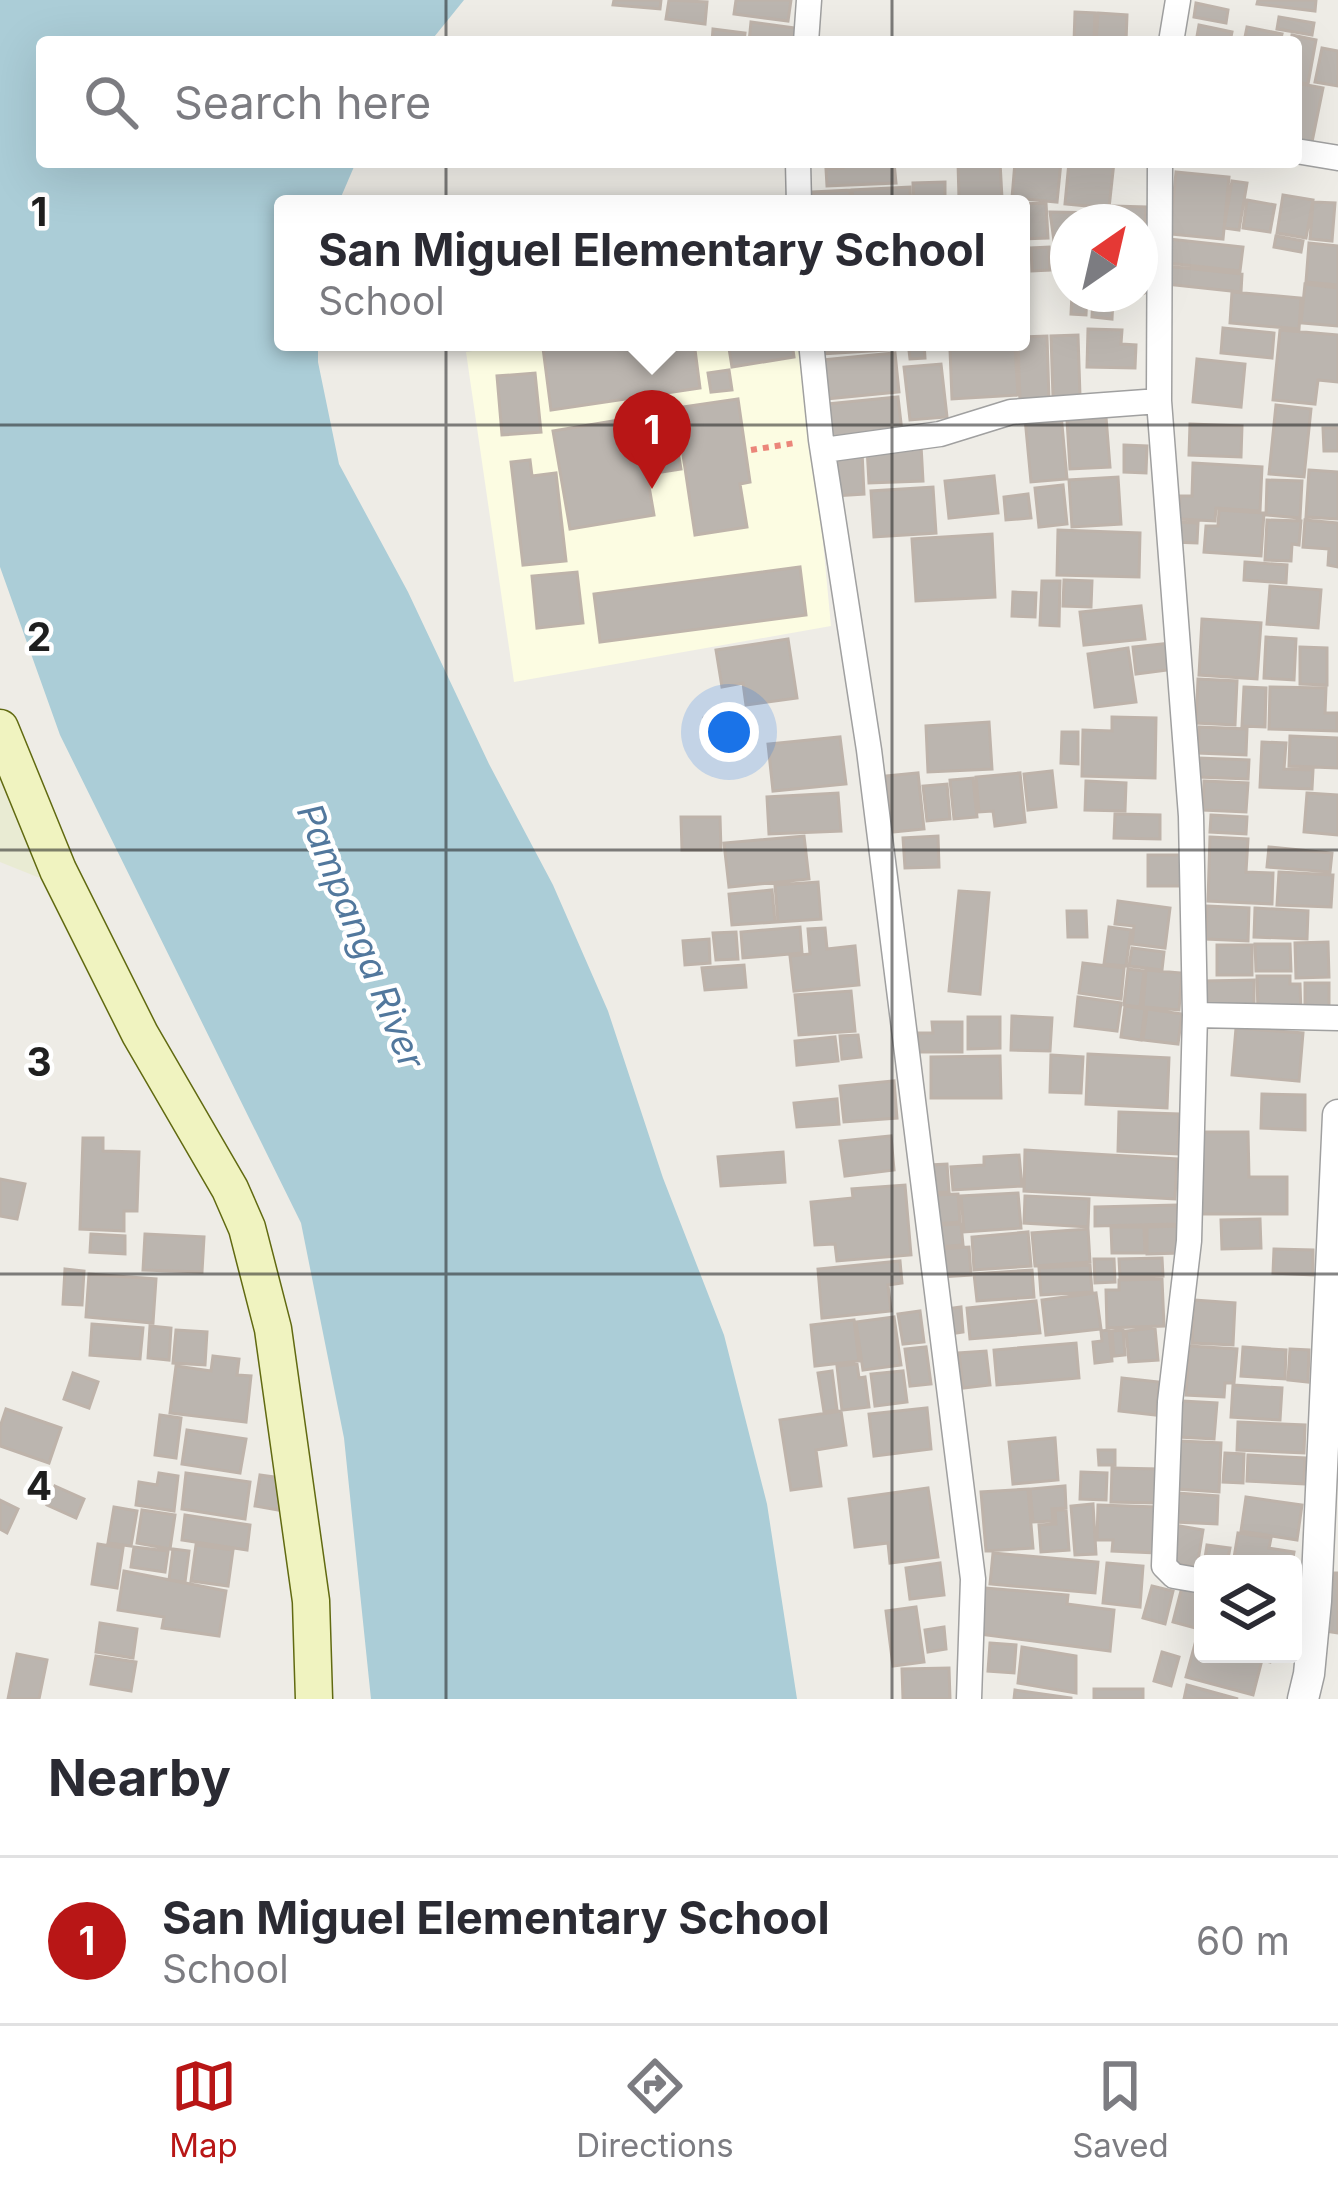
<!DOCTYPE html>
<html lang="en">
<head>
<meta charset="utf-8">
<style>
  :root { --surface:#fff; --page:#f2f2f3; --text:#2b2b33; --muted:#7c7c81; --line:#e1e1e2; --accent:#b81616 }
  body { margin:0; font-family:Inter,sans-serif; background:var(--page); color:var(--text) }
  .controls { position:absolute; right:36px; bottom:36px; display:grid; overflow:hidden; border-radius:12px; box-shadow:0 12px 48px #0002 }
  .controls button { width:108px; height:108px; display:grid; place-items:center; padding:0; border:0; border-bottom:3px solid var(--line); background:var(--surface); color:var(--text); font:60px sans-serif }
  .compass { position:absolute; left:1050px; top:204px; width:108px; height:108px; border-radius:50%; background:var(--surface); box-shadow:0 12px 48px #0002; rotate:34deg }
  .you { position:absolute; left:729px; top:732px; width:42px; height:42px; margin:-30px; border:9px solid #fff; border-radius:50%; background:#1a73e8; box-shadow:0 0 0 18px #1a73e833 }
  .badge { display:grid; place-items:center; width:78px; height:78px; border-radius:50%; background:var(--accent); color:#fff; font-size:39px; font-weight:700 }
  .pin { position:absolute; translate:-50% -99px; filter:drop-shadow(0 3px 6px #0008) }
  .pin::after { content:''; position:absolute; top:63px; width:42px; height:36px; background:inherit; clip-path:polygon(0 0,100% 0,50% 100%) }
  .popup { position:absolute; left:274px; top:195px; width:756px; height:156px; box-sizing:border-box; display:grid; place-content:center; border-radius:12px; background:var(--surface); filter:drop-shadow(0 3px 9px #0005); font-size:39px; white-space:nowrap; color:var(--muted) }
  .popup b { font-size:45px; color:var(--text) }
  .popup::after { content:''; position:absolute; left:50%; top:100%; margin-left:-24px; border:24px solid transparent; border-top-color:var(--surface) }
  .list { margin:0; padding:0; list-style:none }
  h2 { display:flex; justify-content:space-between; align-items:center; height:156px; margin:0; padding:0 48px; font-size:51px }
  h2 small { font-size:39px; font-weight:400; color:var(--muted) }
  .list li { display:grid; grid-template-columns:78px 1fr auto; gap:36px; align-items:center; box-sizing:border-box; height:168px; padding:0 48px; border-top:3px solid var(--line) }
  .list b { display:block; font-size:45px; white-space:nowrap }
  .list p { margin:0; font-size:39px; white-space:nowrap; color:var(--muted) }
  .list em { font-size:39px; font-style:normal; color:var(--muted) }
  .icon { flex:none; width:66px; height:66px; fill:none; stroke:currentColor; stroke-width:2; stroke-linecap:round; stroke-linejoin:round }
  .map { position:relative; flex:none; width:1338px; height:1699px; overflow:hidden }
  .search { position:absolute; background:var(--surface); box-shadow:0 12px 48px #0002; left:36px; right:36px; top:36px; height:132px; display:flex; align-items:center; gap:30px; box-sizing:border-box; padding:0 42px; border-radius:12px; color:var(--muted); font-size:45px }
  .sheet { height:324px; background:var(--surface) }
  nav { display:flex; justify-content:space-around; align-items:center; box-sizing:border-box; height:168px; border-top:3px solid var(--line); background:var(--surface); font-size:33px; color:var(--muted) }
  nav a { display:grid; justify-items:center; gap:6px }
  nav .on { color:var(--accent) }
  .map>svg:first-child { display:block }
  .education { fill:#fcfce2 }
  .farmland { fill:#e9ebd3 }
  .water { fill:#abcdd7 }
  .building { fill:#bbb5af; stroke:#beb3aa; stroke-width:3 }
  .lines { fill:none; stroke-linecap:round; stroke-linejoin:round }
  .minor-casing { stroke:#a0a0a0; stroke-width:27 }
  .tertiary-casing { stroke:#a0a0a0; stroke-width:33 }
  .secondary-casing { stroke:#616a11; stroke-width:39 }
  .path { stroke:#eb867a; stroke-width:6; stroke-dasharray:6 6; stroke-linecap:butt }
  .minor { stroke:#fff; stroke-width:24 }
  .tertiary { stroke:#fff; stroke-width:30 }
  .secondary { stroke:#f0f3c0; stroke-width:36 }
  .grid { fill:none; stroke:#1f1f1f; stroke-width:3; stroke-opacity:0.55 }
  .labels { text-anchor:middle; dominant-baseline:central; stroke-width:9; stroke-linejoin:round; paint-order:stroke }
  .water-label { font-size:36px; font-style:italic; fill:#52789d; stroke:#fff }
  .grid-label { font-size:39px; text-anchor:middle; font-weight:bold; fill:#1f1f1f; stroke:#fff; stroke-width:9; stroke-linejoin:round; paint-order:stroke }
</style>
</head>
<body>
<div class="map">
<svg width="1338" height="1699" viewBox="0 0 1338 1699">
  <rect width="100%" height="100%" fill="#eeece6"/>
  <path class="education" d="M534 342H804L831 626 514 682 466 352Z"/>
  <path class="farmland" d="M0 777 45 880 0 862Z"/>
  <path class="water" d="M0 0H464L430 42H42V162H356L338 204H283V342H318V362L339 464 408 592 489 764 553 885 608 1011 663 1178 724 1335 767 1504 797 1699H371L344 1438 301 1223 60 735 0 567Z"/>
  <path class="building" d="M614 0H661L660 9 613 5Z
    M669 0 707 2 705 24 666 19Z
    M736 0H791L788 21 734 14Z
    M1258 0H1316L1315 11 1257 4Z
    M1196 3 1228 10 1226 23 1194 17Z
    M1075 12 1095 13 1094 42H1074Z
    M1098 13 1127 15 1126 42H1096Z
    M1279 17 1314 23 1312 35 1277 29Z
    M751 22 795 28 793 42H749Z
    M1199 25 1232 32 1230 42H1196Z
    M1247 27 1282 34 1280 42H1244Z
    M713 29 745 33 744 42H712Z
    M1292 35 1316 40 1308 84 1296 82V42H1291Z
    M1322 48 1338 51V86L1315 82Z
    M1296 83 1323 88 1311 147 1296 144Z
    M843 162H894L896 183 827 186 826 169 843 168Z
    M958 162H1000L1002 198 959 199Z
    M1015 162H1061L1057 202 1012 198Z
    M1069 162H1114L1109 208 1065 204Z
    M1176 172 1229 177 1223 239 1170 234Z
    M1232 181 1247 183 1239 230 1224 228Z
    M945 182V202L964 204H914L913 183Z
    M910 187 911 204H853L852 190Z
    M850 190 851 204H813V192Z
    M1283 195 1313 200 1306 238 1277 233Z
    M1247 200 1275 205 1270 232 1243 228Z
    M1313 202 1335 203 1332 241 1310 239Z
    M1046 203 1048 238 1021 239V204Z
    M1112 206 1146 207 1144 246H1140V222H1112Z
    M1050 212 1105 213 1106 222H1068V256H1056Z
    M1276 236 1303 241 1301 252 1274 247Z
    M1169 239 1243 247 1240 271 1167 263Z
    M1309 243 1338 246V285L1306 282Z
    M1049 247 1050 270 1032 271 1031 248Z
    M1166 266 1242 274 1241 292 1165 284Z
    M1140 273 1149 291 1118 305 1113 294H1140Z
    M1305 284 1338 288V326L1301 323Z
    M1232 292 1301 298 1299 329 1230 323Z
    M1072 294H1087L1086 315 1071 314Z
    M1093 294H1106V298L1113 299 1112 319 1092 317Z
    M1223 328 1274 333 1272 358 1221 353Z
    M1088 329 1122 330 1121 344 1136 345 1135 368 1087 367Z
    M1280 330 1338 335V382L1318 380 1315 404 1273 400Z
    M1078 335 1080 396 1053 397 1051 336Z
    M1047 336 1049 400 1020 401 1018 342 1021 337Z
    M588 342H694L700 388 551 410 543 348Z
    M728 342H792L794 357 732 367Z
    M821 342H900L901 349 822 354Z
    M908 342H924L925 358 910 359Z
    M1015 346 1018 395 952 399 950 350Z
    M895 353 899 392 825 399 821 360Z
    M1197 359 1245 364 1241 407 1193 402Z
    M941 364 947 417 910 420 904 367Z
    M729 370 732 390 711 392 708 373Z
    M535 373 541 432 502 435 497 376Z
    M898 397 902 432 829 440 826 404Z
    M738 399 750 482 740 484 747 527 695 535 676 408Z
    M1276 405 1311 409 1304 477 1269 474Z
    M1061 414 1067 479 1031 482 1025 418Z
    M637 417 654 515 570 529 553 431Z
    M1106 417 1110 467 1070 469 1067 420Z
    M673 424 681 469 655 473 648 428Z
    M1190 424 1242 426 1241 457 1189 455Z
    M1323 428H1338V451H1324Z
    M921 445 923 481 869 483 867 447Z
    M1124 445 1147 446 1146 473 1124 472Z
    M862 451 864 494 835 496 833 452Z
    M530 460 532 476 556 473 566 561 523 565 511 462Z
    M1193 463 1262 467 1260 511 1216 508 1215 521 1179 519 1180 496H1192Z
    M1309 470 1338 472V519L1306 517Z
    M994 476 998 513 949 518 945 481Z
    M1118 477 1121 524 1072 527 1069 480Z
    M1267 480 1302 481 1300 518 1266 515Z
    M1063 485 1067 524 1039 527 1035 488Z
    M933 487 936 533 874 537 871 491Z
    M1028 494 1031 518 1006 520 1004 497Z
    M1219 510 1264 513 1261 556 1204 552 1206 526H1218Z
    M1267 520 1301 521 1299 545 1292 544 1291 561 1265 560Z
    M1305 520 1338 523V567L1328 565 1329 549 1303 547Z
    M1173 522 1198 523 1197 543 1172 542Z
    M1058 530 1140 533 1139 577 1057 575Z
    M992 534 995 597 916 601 912 539Z
    M1245 562 1287 565 1286 583 1244 580Z
    M800 567 806 615 600 642 594 594Z
    M577 572 583 623 537 628 532 576Z
    M1064 580 1092 581 1091 607 1063 606Z
    M1042 581H1060L1059 626 1040 625Z
    M1270 586 1321 590 1318 628 1267 624Z
    M1013 592 1036 593 1035 617 1012 616Z
    M1141 606 1145 639 1084 645 1080 612Z
    M1202 619 1261 623 1257 679 1199 675Z
    M1266 637 1296 639 1294 680 1264 678Z
    M788 639 797 698 746 705 743 683 722 687 716 650Z
    M1172 643 1175 669 1136 674 1133 647Z
    M1300 647 1327 648V685L1300 684Z
    M1128 648 1136 702 1095 707 1088 654Z
    M1198 679 1237 681 1235 725 1196 723Z
    M1244 687 1266 688 1265 727 1242 726Z
    M1270 687 1326 688 1325 713H1337V731L1269 729Z
    M746 713 749 737 707 741 704 718Z
    M1112 717 1156 718 1155 778 1082 776 1083 730 1112 731Z
    M989 722 992 769 928 772 926 726Z
    M1199 727 1247 729 1246 755 1198 753Z
    M1062 732H1078V764L1061 763Z
    M1290 736 1338 738V768L1289 766Z
    M840 737 846 784 773 791 768 744Z
    M1262 742 1286 743 1284 769 1313 770 1312 789 1260 787Z
    M1198 758 1249 760 1248 779 1198 777Z
    M1052 771 1056 807 1028 810 1024 774Z
    M918 773 924 829 892 832 885 776Z
    M1020 773 1025 822 995 826 993 811 979 812 976 777Z
    M973 778 977 817 954 819 950 780Z
    M1086 781 1126 783 1125 811 1085 810Z
    M1204 781 1248 783 1246 812 1203 810Z
    M947 784 950 819 927 821 923 786Z
    M838 793 841 831 769 834 767 797Z
    M1307 793 1338 795V835L1304 832Z
    M1115 814 1160 815V839L1114 838Z
    M1211 815 1247 817 1246 834 1210 832Z
    M681 817H720L721 850H682Z
    M804 836 809 879 729 887 724 843Z
    M938 836 939 867 905 868 903 838Z
    M1210 837 1248 839 1246 872 1273 873 1272 904 1208 901Z
    M1269 847 1332 853 1330 872 1267 867Z
    M1148 855H1181V886H1148Z
    M1279 872 1333 875 1331 907 1277 905Z
    M818 882 821 919 778 922 775 885Z
    M772 890 775 922 732 925 729 894Z
    M959 891 989 893 980 994 949 991Z
    M1118 901 1170 908 1165 948 1132 944 1134 926 1115 924Z
    M1207 906 1249 908 1248 941 1206 939Z
    M1255 908 1308 911 1307 939 1254 937Z
    M1067 911H1086L1087 937H1068Z
    M800 927 802 953 743 958 741 932Z
    M1109 927 1131 930 1126 966 1104 964Z
    M825 928 827 949 855 946 859 985 794 991 790 956 810 954 808 929Z
    M736 932 738 959 716 960 713 933Z
    M709 939 710 963 685 965 683 941Z
    M1328 942 1329 977 1296 978 1295 943Z
    M1255 944H1290L1291 971H1256Z
    M1217 945H1252V975H1217Z
    M1132 948 1164 952 1162 970 1129 966Z
    M1083 963 1124 968 1121 999 1079 993Z
    M744 965 746 987 705 990 702 968Z
    M1128 969 1144 971 1140 1007 1124 1005Z
    M1146 970 1182 973 1179 1010 1143 1007Z
    M1257 976H1290V984H1300L1301 1013 1258 1014Z
    M1254 980V1010H1206L1205 981Z
    M1305 983H1329V1012L1305 1013Z
    M851 991 855 1031 799 1035 795 995Z
    M1078 997 1121 1003 1117 1031 1075 1026Z
    M1125 1006 1145 1009 1141 1040 1121 1037Z
    M1147 1009 1182 1014 1178 1044 1143 1040Z
    M1012 1016 1052 1018 1050 1051 1011 1050Z
    M968 1017H1000V1048L968 1049Z
    M932 1022H962V1052H918V1033H933Z
    M1236 1028 1303 1033 1299 1081 1232 1075Z
    M858 1035 861 1057 842 1059 840 1036Z
    M835 1037 838 1061 797 1065 795 1041Z
    M1088 1054 1169 1058 1167 1108 1086 1104Z
    M1051 1055 1083 1057 1081 1093 1050 1092Z
    M1000 1056 1001 1098H931V1057Z
    M894 1081 897 1118 844 1122 840 1086Z
    M1262 1094 1305 1095V1130L1261 1128Z
    M837 1099 839 1124 797 1127 794 1103Z
    M1119 1112 1179 1114 1178 1154 1118 1151Z
    M1198 1132H1248L1249 1177H1287V1214H1198Z
    M891 1136 894 1170 845 1176 840 1141Z
    M83 1138H103V1151L139 1152 137 1211H124V1231L80 1229Z
    M1025 1150 1177 1159 1175 1199 1024 1191Z
    M783 1152 785 1182 721 1186 718 1157Z
    M1019 1155 1022 1186 953 1190 951 1167 984 1165V1157Z
    M947 1164 949 1192 930 1193 929 1165Z
    M0 1179 25 1184 17 1219 0 1216Z
    M905 1185 911 1255 837 1261 835 1244 815 1245 811 1202 853 1198 852 1189Z
    M1018 1193 1021 1228 964 1232 961 1196Z
    M958 1194 960 1222 936 1224 934 1195Z
    M1025 1196 1089 1199 1088 1227 1024 1223Z
    M1177 1205 1178 1224 1095 1226V1207Z
    M1260 1219 1261 1248 1222 1249 1221 1220Z
    M961 1224 963 1245 938 1247 937 1225Z
    M1180 1226 1181 1253 1147 1254V1227Z
    M1111 1227H1144L1145 1253H1112Z
    M1088 1229 1090 1262 1035 1266 1032 1233Z
    M1028 1232 1031 1266 974 1270 972 1237Z
    M91 1234 125 1236V1254L90 1252Z
    M145 1234 204 1237 202 1272 143 1270Z
    M969 1247 971 1275 940 1277 938 1249Z
    M1274 1249 1313 1250V1275L1273 1273Z
    M1162 1258 1163 1276 1120 1277 1119 1259Z
    M1094 1259H1114L1115 1282 1095 1283Z
    M900 1261 902 1283 888 1285 891 1311 822 1318 818 1269Z
    M1090 1265 1092 1292 1041 1295 1039 1268Z
    M65 1269 84 1271 82 1305 63 1304Z
    M1032 1270 1034 1297 977 1301 974 1274Z
    M89 1274 156 1279 153 1323 86 1317Z
    M1162 1279 1164 1326 1107 1328 1106 1290H1119V1280Z
    M1096 1293 1101 1329 1046 1335 1042 1300Z
    M1194 1300 1235 1303 1233 1345 1192 1343Z
    M1036 1301 1040 1333 970 1339 967 1308Z
    M961 1307 963 1332 950 1334 946 1309Z
    M920 1311 924 1342 903 1344 898 1314Z
    M894 1317 901 1365 863 1370 856 1322Z
    M854 1320 859 1361 815 1366 811 1325Z
    M92 1324 143 1328 140 1359 90 1355Z
    M150 1326 171 1328 169 1360 148 1358Z
    M1155 1328 1158 1360 1129 1362 1126 1331Z
    M176 1330 207 1332 205 1365 173 1363Z
    M1109 1330 1112 1361 1095 1363 1093 1342 1102 1341 1101 1331Z
    M1123 1330 1125 1355 1114 1356 1112 1331Z
    M1076 1343 1079 1378 997 1385 994 1350Z
    M1189 1346 1237 1349 1234 1383H1225L1224 1397 1186 1395Z
    M926 1347 931 1384 910 1386 905 1349Z
    M1243 1347 1286 1350 1285 1379 1241 1376Z
    M1290 1349 1309 1350 1308 1382 1288 1380Z
    M986 1351 990 1385 963 1388 959 1353Z
    M213 1356 239 1359 237 1375 251 1376 246 1422 170 1413 176 1366 211 1371Z
    M857 1364 859 1378 865 1377 869 1407 842 1410 837 1366Z
    M832 1371 837 1410 824 1412 818 1373Z
    M903 1371 907 1402 875 1406 871 1374Z
    M73 1373 98 1382 89 1408 64 1399Z
    M1122 1378 1159 1382 1156 1415 1119 1411Z
    M1233 1385 1282 1388 1280 1420 1231 1417Z
    M1182 1401 1217 1403 1214 1439 1179 1437Z
    M927 1408 931 1449 874 1456 869 1414Z
    M6 1409 61 1428 49 1463 0 1446V1427Z
    M841 1411 846 1445 816 1450 821 1486 791 1490 780 1420Z
    M160 1415 181 1418 176 1458 155 1455Z
    M1238 1422 1305 1425 1304 1453 1237 1450Z
    M187 1430 246 1439 240 1473 182 1464Z
    M1055 1438 1058 1480 1013 1484 1009 1442Z
    M1180 1441 1221 1443 1219 1492 1177 1489Z
    M1098 1450H1115V1465H1099Z
    M1225 1453 1244 1454 1243 1483 1223 1482Z
    M1248 1455 1305 1458 1304 1484 1247 1481Z
    M1112 1468 1159 1469 1158 1503 1111 1502Z
    M1081 1472 1107 1473 1106 1500 1080 1499Z
    M159 1473 178 1476 174 1511 136 1505 139 1482 157 1485Z
    M186 1473 250 1482 245 1519 182 1509Z
    M260 1475 282 1478 278 1510 255 1506Z
    M55 1486 84 1499 76 1518 47 1505Z
    M1065 1486 1066 1508 1052 1509 1053 1521 1033 1522 1030 1489Z
    M928 1488 938 1557 890 1563 888 1543 855 1547 849 1499Z
    M1028 1489 1033 1548 986 1551 981 1492Z
    M1177 1493 1218 1496 1217 1524 1175 1522Z
    M1246 1497 1302 1505 1297 1540 1241 1531Z
    M0 1500 18 1509 7 1533 0 1529Z
    M1093 1504 1096 1554 1075 1555 1071 1506Z
    M1098 1505 1157 1507 1156 1553 1112 1551 1113 1540H1097Z
    M114 1507 137 1511 131 1546 108 1543Z
    M142 1510 175 1515 170 1549 137 1543Z
    M1055 1510H1066L1069 1550 1041 1552 1039 1525 1056 1524Z
    M185 1515 250 1525 247 1550 182 1540Z
    M1174 1525 1203 1530 1197 1567 1169 1563Z
    M1238 1533 1271 1538 1269 1548 1294 1552 1292 1564H1233Z
    M98 1544 123 1548 117 1588 92 1584Z
    M196 1545 233 1550 228 1586 191 1581Z
    M1207 1545 1230 1548 1227 1564H1204Z
    M134 1547 168 1551 165 1572 131 1567Z
    M173 1549 189 1551 185 1582 169 1580Z
    M993 1553 1098 1562 1095 1593 990 1584Z
    M940 1563 944 1595 910 1599 906 1568Z
    M1107 1563 1143 1566 1140 1607 1103 1603Z
    M124 1571 226 1591 219 1636 162 1628 164 1617 118 1610Z
    M1334 1573H1338V1633L1325 1631Z
    M1183 1583 1203 1588V1630L1173 1622Z
    M1152 1586 1173 1591 1165 1624 1143 1618Z
    M985 1588 1068 1595 1067 1604 1114 1610 1110 1651 979 1634Z
    M916 1607 924 1662 893 1666 886 1611Z
    M100 1623 137 1629 133 1658 96 1652Z
    M944 1627 946 1649 928 1652 925 1630Z
    M1198 1633 1203 1634V1654H1272L1270 1662 1262 1660 1253 1695 1186 1677Z
    M990 1643 1016 1645 1014 1673 988 1671Z
    M1022 1647 1076 1656V1693L1018 1683Z
    M1162 1652 1179 1657 1171 1686 1154 1681Z
    M17 1654 47 1660 39 1699H8Z
    M96 1656 136 1662 131 1691 91 1684Z
    M949 1668 950 1699H903L902 1669Z
    M1187 1685 1238 1699H1184Z
    M1094 1689H1143V1699H1094Z
    M1015 1690 1071 1698V1699H1014Z"/>
  <g class="lines">
    <defs>
      <path id="minor" d="M806 42 809 0
        M1171 42 1178 0
        M1296 151 1338 158
        M798 162 799 204
        M1160 162 1159 401 1191 816 1195 1015 1189 1241 1170 1402 1164 1566 1174 1576 1203 1581
        M811 342 821 440 869 750 973 1579 969 1699
        M824 450 940 434 1011 412 1159 401
        M1195 1015 1338 1018"/>
      <path id="tertiary" d="M1303 1699 1309 1674 1316 1601 1338 1115"/>
      <path id="secondary" d="M0 728 58 870 140 1034 230 1189 247 1228 273 1329 311 1601 314 1699"/>
    </defs>
    <use href="#minor" class="minor-casing"/>
    <use href="#tertiary" class="tertiary-casing"/>
    <use href="#secondary" class="secondary-casing"/>
    <path class="path" d="M751 450 795 443"/>
    <use href="#minor" class="minor"/>
    <use href="#tertiary" class="tertiary"/>
    <use href="#secondary" class="secondary"/>
  </g>
  <path class="grid" d="M446 0V42M892 0V42M446 162V1699M892 162V1699M0 425H1338M0 850H1338M0 1274H1338"/>
  <g class="labels">
    <g class="water-label">
      <text transform="translate(361 936) rotate(68)">Pampanga River</text>
    </g>
  </g>
  <g class="grid-label">
    <text x="39" y="226">1</text>
    <text x="39" y="651">2</text>
    <text x="39" y="1076">3</text>
    <text x="39" y="1500">4</text>
  </g>
</svg>
<div class="controls">
<button><svg class="icon" aria-label="layers" viewBox="0 0 24 24"><path d="M12 4l9 5-9 5-9-5zM3 14l9 5 9-5"/></svg></button>
</div>
<svg class="compass" viewBox="-18 -18 36 36"><path d="M0-13l5 13h-10z" fill="#e53935"/><path d="M0 13l5-13h-10z" fill="#7c7c81"/></svg>
<div class="you"></div>
<div class="pin badge" style="left:652px;top:489px">1</div>
<div class="popup"><b>San Miguel Elementary School</b>School</div>
<div class="search"><svg class="icon" aria-label="search" viewBox="0 0 24 24"><circle cx="10" cy="10" r="6"/><path d="M15 15l6 6"/></svg>Search here</div>
</div>
<section class="sheet">
<h2>Nearby<small></small></h2>
<ul class="list">
<li><span class="badge">1</span><div><b>San Miguel Elementary School</b><p>School</p></div><em>60 m</em></li>
</ul>
</section>
<nav>
<a class="on"><svg class="icon" aria-label="map" viewBox="0 0 24 24"><path d="M3 6l6-2 6 2 6-2v14l-6 2-6-2-6 2zM9 4v14M15 6v14"/></svg>Map</a>
<a><svg class="icon" aria-label="directions" viewBox="0 0 24 24"><path d="M12 3l9 9-9 9-9-9zM9 14v-3h6M13 9l2 2-2 2"/></svg>Directions</a>
<a><svg class="icon" aria-label="saved" viewBox="0 0 24 24"><path d="M7 4h10v16l-5-4-5 4z"/></svg>Saved</a>
</nav>
</body>
</html>
